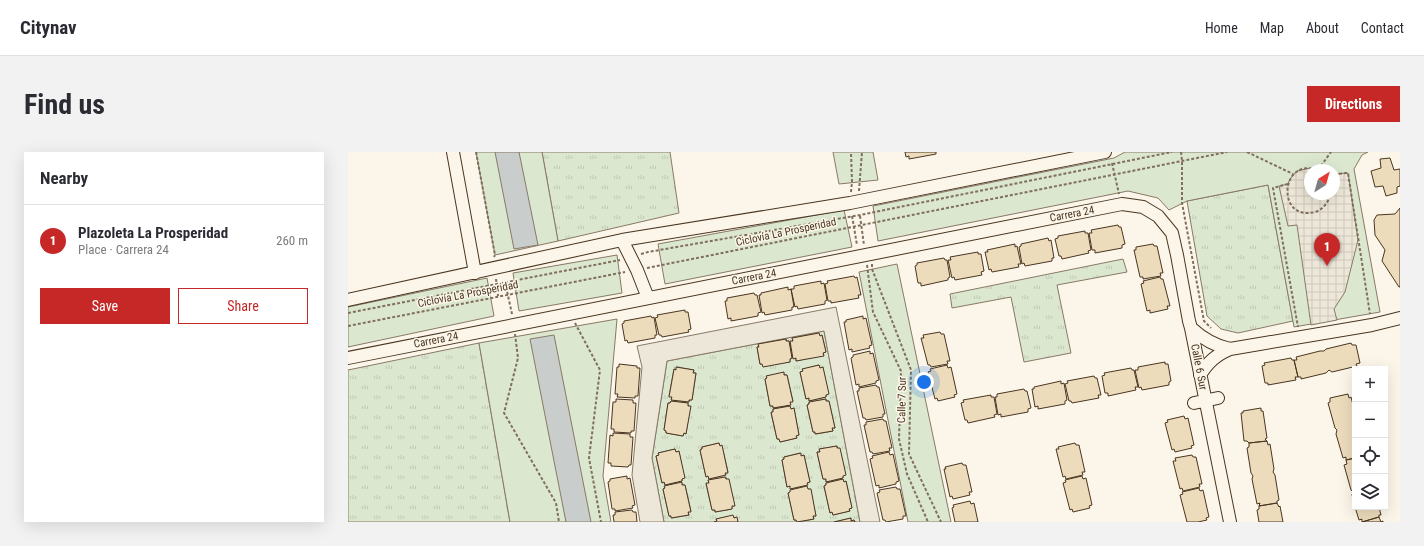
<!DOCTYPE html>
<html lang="en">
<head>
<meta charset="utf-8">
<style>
  :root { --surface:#fff; --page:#f2f2f3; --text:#2b2b33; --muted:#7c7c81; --line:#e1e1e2; --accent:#c62828 }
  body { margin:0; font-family:"Roboto Condensed",sans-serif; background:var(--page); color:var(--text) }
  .controls { position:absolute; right:12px; bottom:12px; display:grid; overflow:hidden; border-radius:0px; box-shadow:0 4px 16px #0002 }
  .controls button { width:36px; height:36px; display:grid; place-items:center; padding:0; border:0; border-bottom:1px solid var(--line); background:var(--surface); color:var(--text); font:20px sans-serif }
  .compass { position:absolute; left:956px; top:12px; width:36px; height:36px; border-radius:50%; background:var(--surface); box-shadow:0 4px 16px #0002; rotate:37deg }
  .you { position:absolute; left:576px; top:230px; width:14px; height:14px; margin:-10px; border:3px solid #fff; border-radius:50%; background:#1a73e8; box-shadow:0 0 0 6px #1a73e833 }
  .badge { display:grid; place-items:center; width:26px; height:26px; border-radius:50%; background:var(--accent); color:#fff; font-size:13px; font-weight:700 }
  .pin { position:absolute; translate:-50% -33px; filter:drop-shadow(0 1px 2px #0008) }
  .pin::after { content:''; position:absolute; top:21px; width:14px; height:12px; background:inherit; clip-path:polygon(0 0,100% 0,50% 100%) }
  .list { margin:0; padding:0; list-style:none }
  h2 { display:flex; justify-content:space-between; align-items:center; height:52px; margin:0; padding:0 16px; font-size:17px }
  h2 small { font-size:13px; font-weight:400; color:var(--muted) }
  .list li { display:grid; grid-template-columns:26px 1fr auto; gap:12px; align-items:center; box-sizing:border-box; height:72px; padding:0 16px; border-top:1px solid var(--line) }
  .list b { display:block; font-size:15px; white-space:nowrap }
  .list p { margin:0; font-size:13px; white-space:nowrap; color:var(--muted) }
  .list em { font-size:13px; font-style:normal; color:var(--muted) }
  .actions { display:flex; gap:8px; padding:12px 16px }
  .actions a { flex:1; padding:9px 0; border:1px solid var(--accent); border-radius:0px; text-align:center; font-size:14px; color:var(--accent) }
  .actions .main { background:var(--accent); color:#fff }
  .icon { flex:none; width:22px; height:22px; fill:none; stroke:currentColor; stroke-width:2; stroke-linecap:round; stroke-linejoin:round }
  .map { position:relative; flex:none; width:1052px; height:370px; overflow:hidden; border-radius:0px }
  header { display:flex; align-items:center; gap:24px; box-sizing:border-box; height:56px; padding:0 20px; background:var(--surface); border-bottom:1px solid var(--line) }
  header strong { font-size:19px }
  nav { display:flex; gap:22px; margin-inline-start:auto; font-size:14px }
  .intro { display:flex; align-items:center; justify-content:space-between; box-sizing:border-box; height:96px; padding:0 24px }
  h1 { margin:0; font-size:28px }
  .button { padding:10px 18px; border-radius:0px; background:var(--accent); color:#fff; font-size:14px; font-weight:700 }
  main { display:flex; gap:24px; padding:0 24px }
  aside { flex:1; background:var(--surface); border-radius:0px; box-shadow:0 4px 16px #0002 }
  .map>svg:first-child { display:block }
  .grass { fill:url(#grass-tufts); stroke:#887966; fill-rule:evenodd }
  .green { fill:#dce7d0; stroke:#887966; fill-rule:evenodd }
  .parking { fill:#ede7d9; stroke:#887966 }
  .plaza { fill:url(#plaza-grid); stroke:#887966 }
  .water { fill:#c9cecd; stroke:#887966 }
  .building { fill:#ecdcbc; stroke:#4a3520 }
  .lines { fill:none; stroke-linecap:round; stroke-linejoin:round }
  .minor-casing { stroke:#4a3520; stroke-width:14 }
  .path { stroke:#7f6f5c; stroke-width:2; stroke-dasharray:3 2; stroke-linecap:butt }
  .minor { stroke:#fbf6e9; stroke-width:12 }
  .labels { text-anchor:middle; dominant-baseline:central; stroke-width:3; stroke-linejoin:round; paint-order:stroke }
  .street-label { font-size:11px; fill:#4a3520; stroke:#fbf6e9 }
</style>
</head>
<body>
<header>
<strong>Citynav</strong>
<nav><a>Home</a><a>Map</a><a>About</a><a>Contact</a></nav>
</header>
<div class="intro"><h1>Find us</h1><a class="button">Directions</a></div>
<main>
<aside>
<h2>Nearby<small></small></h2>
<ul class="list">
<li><span class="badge">1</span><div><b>Plazoleta La Prosperidad</b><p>Place · Carrera 24</p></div><em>260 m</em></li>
</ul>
<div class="actions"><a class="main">Save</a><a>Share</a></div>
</aside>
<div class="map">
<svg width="1052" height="370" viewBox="0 0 1052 370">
  <defs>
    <pattern id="grass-tufts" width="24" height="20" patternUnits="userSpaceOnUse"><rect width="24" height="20" fill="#dce7d0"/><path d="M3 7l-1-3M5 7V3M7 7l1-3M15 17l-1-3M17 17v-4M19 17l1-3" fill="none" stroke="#bec7b2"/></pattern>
    <pattern id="plaza-grid" width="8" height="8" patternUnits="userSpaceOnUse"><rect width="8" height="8" fill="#ede7d9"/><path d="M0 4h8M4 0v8" fill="none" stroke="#cdc7ba"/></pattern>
  </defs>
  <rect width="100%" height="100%" fill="#fbf6e9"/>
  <path class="grass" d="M194 0H322L331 61 210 89Z
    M920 33 945 169 890 181 873 177 859 164 839 49Z
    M775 107 779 120 709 133 723 201 676 210 663 145 604 156 602 142Z
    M476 179 512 370H507L506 368 503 369V366L486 370H450L466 367 465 364H468L462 337 440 341 446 368H448L449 370H390L385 364 368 367 369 369 366 370H316L304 306 319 209ZM471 181 472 184 474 183 478 200 475 201 476 203 448 209V206H445L442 190 445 189 444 186ZM438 187V189H441L444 206 442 207V210L412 212 409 195ZM471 213 472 216H475L480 242 478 243V245L461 249V246L458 247 452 220 455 219V217ZM329 215 346 218 345 221H348L344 248H341V250L324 248V245L321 244 326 217 328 218ZM436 221V223H439L445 249 442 250V253L426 256 425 254H422L417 227 419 226V224ZM478 247V249H481L487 276H484L485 279 468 282 467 280H465L459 253 461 252V250ZM323 249 340 251V254L342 255 338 282 336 281 335 284 318 281V279L316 278 320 251H322ZM442 254 443 257 446 256 451 283 448 284 449 286 432 290 431 287H429L423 261 425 260V257ZM371 291 372 294H374L380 320 377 321 378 323 361 327 360 324 358 325 352 298 354 297V295ZM489 294 495 326 478 330V327H475L469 300H472V297ZM327 297 328 300 331 299 336 326 334 327V329L317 333 316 330 314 331 308 304 311 303 310 301ZM452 301 453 304 456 303 462 330 459 331V333L443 337 442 334 439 335 434 308 436 307V305ZM378 325 386 354H384V357L367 360V358H364L358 332 361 331 360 328ZM495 327 496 330 498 329 504 356 501 357 502 359 485 363 484 360 482 361 476 334 478 333V331ZM334 331V333H337L343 359 340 360 341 363 324 366 323 364H321L315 337 317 336V334Z
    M131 191 162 370H0V218Z"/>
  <path class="green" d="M128 0H194L210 89 147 103Z
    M485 0H525L530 28 491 32Z
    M777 0H1020L1014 3 1006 17 1032 160 946 175 920 33 839 49 821 58 810 46 780 39 530 89 525 54 766 6ZM962 18H986V42H962Z
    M496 58 504 95 317 132 310 92Z
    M269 103 274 141 171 159 165 121Z
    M549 112 603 370H560L511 120Z
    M139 126 146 164 0 195V155Z
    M269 167 255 324 263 370H162L131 191Z"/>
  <path class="parking" d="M488 155 532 370H512L476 179 319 209 304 306 316 370H292L284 323 294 215 289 194Z"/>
  <path class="plaza" d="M962 16 969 18H962V42H986V22L1000 21 1010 88 997 140 986 157 989 168 963 173 949 73 940 74 931 34 940 32 942 27 949 19Z"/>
  <path class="water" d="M147 0H171L190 93 166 97Z
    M206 183 243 370H218L182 187Z"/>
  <path class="building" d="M557 0H588V2L561 7V4L558 5Z
    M1042 6 1046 18 1052 17V34L1049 35V41L1038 44 1035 34 1027 35 1023 19 1033 16 1032 7Z
    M1052 56V135H1051L1034 109 1037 98 1027 83 1026 68 1029 63 1047 62Z
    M770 73 771 75H773L777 92 774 93V96L747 101V98H744L741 81H744L743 78Z
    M737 79V81H740L743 98 740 99 741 101 714 107 713 104H711L707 87 710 86V84Z
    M700 86 701 89 703 88 706 106H704V109L677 114 676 111 674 112 671 95 673 94V92Z
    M667 92V95L669 94 673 112H670L671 115 644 120 643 117 641 118 637 100H640L639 98Z
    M805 92 806 94H809L815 121H812L813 124 795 127V125H792L786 98H788V95Z
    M630 100V102H633L636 119 633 120 634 123 607 128 606 125 604 126 600 108H603L602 105Z
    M596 106 597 108H599L602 125 600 126V128L573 134V131H570L567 114 569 113V111Z
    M506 124 507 126 509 125 513 143H510L511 146 483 151V149H480L477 132 480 131 479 129Z
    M812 125 813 127H815L822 154H819L820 157 802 161V158L799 159 793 132 796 131 795 129Z
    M473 129V132L476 131 479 148 477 149V152L450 157 449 154 447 155 443 137H446V134Z
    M440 135V138L443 137 446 155H444V158L417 163 416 160 414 161 411 143H413V141Z
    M406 141 407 143H409L413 160 410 161V164L383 169V166L380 167 377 149H379V146Z
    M337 158V160H340L343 177 340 178 341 180 314 185 313 183H311L307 166 310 165 309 163Z
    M303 164 304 166 306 165 309 183H307V186L280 191 279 188 277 189 274 172 276 171V169Z
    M515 164V167L518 166 524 193 521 194 522 196 504 200V197L501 198 496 170H498V168Z
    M592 180 593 182H596L602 209H599L600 212 583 215 582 213H580L573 186H576L575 183Z
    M471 181 472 184 474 183 478 200 475 201 476 204 448 209V206L445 207 442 189H445L444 186Z
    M438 187V189H441L444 206 442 207V210L415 215 414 212H412L409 195H411L410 192Z
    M1003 191 1004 193H1008L1012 211 1008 212 1009 214 984 220 981 218 978 221 953 227V225H950L946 208H949L948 205 972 199H976L978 197Z
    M522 199V202L525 201 531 228 528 229V231L511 235V232L508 233 503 206 505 205V203Z
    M943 206 944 208H946L950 225H947L948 228 920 233V231H917L914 214 917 213 916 211Z
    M817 210V212H820L823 229 821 230V233L794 238 793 235 791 236 787 218H790V215Z
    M271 212 289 214V216H292L290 244H287V246L269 245 270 242H267L269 215H271Z
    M471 213 472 216 475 215 481 242 478 243V245L461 249V246L458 247 452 220 455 219 454 217Z
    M599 213 600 216 603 215 609 242 606 243 607 245 590 249 589 246 587 247 580 220 583 219 582 217Z
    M328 215 346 218 345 221H348L344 248H341V250L323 248 324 245H321L326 217 328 218Z
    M783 216 784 218H786L790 235H787L788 238 760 244V241H757L754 224 757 223 756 221Z
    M436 220V223H439L445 250H442L443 253 425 256V254H422L417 227 419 226 418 224Z
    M746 224 747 226H749L753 243H750L751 246 724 251 723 249H721L717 232 720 231 719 229Z
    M713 229V232L716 231 719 248 717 249V252L690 257V254L687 255 684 237H686V235Z
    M528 233 529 235H531L537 262H535V265L518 268 517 266H515L509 239H511V236Z
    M676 237 677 239H679L683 256 680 257V260L653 265V262L650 263 647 245H649V242Z
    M1000 242 1001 246 1003 245 1007 261V306L998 308V305L995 306 988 282 989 278 987 276 980 251 982 250V246Z
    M643 243V245H646L649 262 646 263 647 265 620 271 619 268H617L613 251 616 250 615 248Z
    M268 247 285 248V251H288L286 279H283V281L266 280V277H263L265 250H268Z
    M478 247V249H481L487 276H484L485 279 467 282V280H465L459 253 461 252V250Z
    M323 249 340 251V254H343L338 282 336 281 335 284 318 281V279L316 278 320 251H322Z
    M442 254 443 257 446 256 451 283 448 284 449 286 432 290 431 287H429L423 260H425V257Z
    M913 256V259H915L919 286 917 287 919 289 901 291 899 289H896L893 261H895V259Z
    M836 264 837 267 840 266 846 293 843 294 844 296 827 300 826 297 824 298 817 271 820 270 819 268Z
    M535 267 536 269H538L544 296H541L542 299 525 302 524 300H522L516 273H518V270Z
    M265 281 282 282V285H285L283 313H281L280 315 263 314V311H260L262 283 265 284Z
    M919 289 920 293 922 292 926 317 925 320 927 323 931 348 929 349V351L911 354 912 351 909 352 904 327 905 324 903 321 899 296 901 295V291Z
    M371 291 372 294 374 293 380 321H377L378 323 361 327 360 324 358 325 352 298 354 297V295Z
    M727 291 728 293H731L737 320H734L735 323 718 327 717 324 715 325 708 297H711L710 295Z
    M489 294V296H492L498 323 495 324V326L478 330V327H475L469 300H472L471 297Z
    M327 297 328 300 331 299 337 326 334 327V329L317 333 316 330 314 331 308 304 311 303 310 301Z
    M541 300 542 303 545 302 551 329 548 330V332L531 336V333L528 334 522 307 525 306 524 304Z
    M453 301V304L456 303 462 330 459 331 460 333 442 337V334L439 335 434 308 436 307V305Z
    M844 303 845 305H848L854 332H851L852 335 835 339 834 336 832 337 825 309H828L827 306Z
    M1007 306V353L1004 343 1005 340 1003 338 996 313 999 312 998 308Z
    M614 311 615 313H618L624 340H621L622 343 605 347 604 344 602 345 596 317H598L597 315Z
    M279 324V327L282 326 287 353 284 354 285 356 267 359V357H264L260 330 262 329V327Z
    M734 324 735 327 738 326 744 353 741 354 742 356 725 360 724 357 722 358 715 331 718 330 717 328Z
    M377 325 378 327H381L387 354H384V357L367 360V358H364L358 331H361L360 328Z
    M495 327 496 330 498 329 504 356 501 357 502 359 485 363 484 360 482 361 476 334 478 333V331Z
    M334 330V333H337L343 360H340L341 363 323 366V364H321L315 337 317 336 316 334Z
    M459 334 460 337H463L468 364H465L466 367 449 370 448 368H446L440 341 442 340V338Z
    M548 335 549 337H552L558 364H555V367L538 370 537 368H535L529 341 532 340 531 338Z
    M851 336 852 339 855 338 861 365 858 366 859 368 850 370H839L832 343 835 342 834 340Z
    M622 349 623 352 626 351 630 370H607L604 356 606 355 605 353Z
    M929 351 931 355 932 354 935 370H911L909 358 911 357V354Z
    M1007 355H1031L1033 363H1031V365L1014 370V367L1011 368Z
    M284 358 285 360H288L289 370H266L265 363H267V360Z
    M385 363 386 366 389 365 390 370H366L369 369 368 367Z
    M1031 365 1033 370 1035 369V370H1014Z
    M503 366V369L506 368 507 370H486Z"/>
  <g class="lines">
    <defs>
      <path id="minor" d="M105 0 127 121
        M274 88 289 118 300 146
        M0 148 274 88 502 51 757 0
        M843 176C855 187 867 194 882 197
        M0 206 774 52 795 55 810 64 824 81 829 103 841 169 843 176 882 370
        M852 223C860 210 868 203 882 197L1024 173 1052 166
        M846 251 870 246"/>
    </defs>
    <use href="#minor" class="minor-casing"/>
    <path class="path" d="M128 0 147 103 146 105
      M833 0 834 9V51L856 169 863 176
      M899 0 945 22
      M764 11 771 42
      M969 18C932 5 928 70 967 60 976 57 980 50 983 42
      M970 18 983 0
      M986 22 1000 21 1022 162
      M940 32 925 36 950 175
      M511 39 514 0
      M503 40 504 30 503 0
      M504 64 509 93
      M512 64 516 93
      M293 102 300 100 512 63 824 0
      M524 112V117L563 218 561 302 593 370
      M519 113 525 160 553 219 551 287 559 322 580 370
      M299 116 879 0
      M148 127 150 144
      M157 130 164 162
      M0 161 272 108
      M227 171 252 218 241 306 253 370
      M0 174 277 120
      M167 182 170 206 156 261 208 351 211 370"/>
    <use href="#minor" class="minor"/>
  </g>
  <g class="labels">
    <g class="street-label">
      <text transform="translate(724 62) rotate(-11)">Carrera 24</text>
      <text transform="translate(438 80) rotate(-12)">Ciclovía La Prosperidad</text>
      <text transform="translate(406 125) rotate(-11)">Carrera 24</text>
      <text transform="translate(120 142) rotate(-11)">Ciclovía La Prosperidad</text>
      <text transform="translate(88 188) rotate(-11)">Carrera 24</text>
      <text transform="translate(851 215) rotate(79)">Calle 6 Sur</text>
      <text transform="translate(554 248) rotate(-89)">Calle 7 Sur</text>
    </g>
  </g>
</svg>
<div class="controls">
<button>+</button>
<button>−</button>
<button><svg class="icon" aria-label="locate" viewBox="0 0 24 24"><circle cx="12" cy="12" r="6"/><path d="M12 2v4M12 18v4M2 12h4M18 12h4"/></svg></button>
<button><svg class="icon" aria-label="layers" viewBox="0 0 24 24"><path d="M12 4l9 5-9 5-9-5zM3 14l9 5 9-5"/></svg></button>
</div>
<svg class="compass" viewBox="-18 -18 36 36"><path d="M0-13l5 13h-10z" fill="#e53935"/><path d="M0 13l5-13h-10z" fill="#7c7c81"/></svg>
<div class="you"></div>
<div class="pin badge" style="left:979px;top:114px">1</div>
</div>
</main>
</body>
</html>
